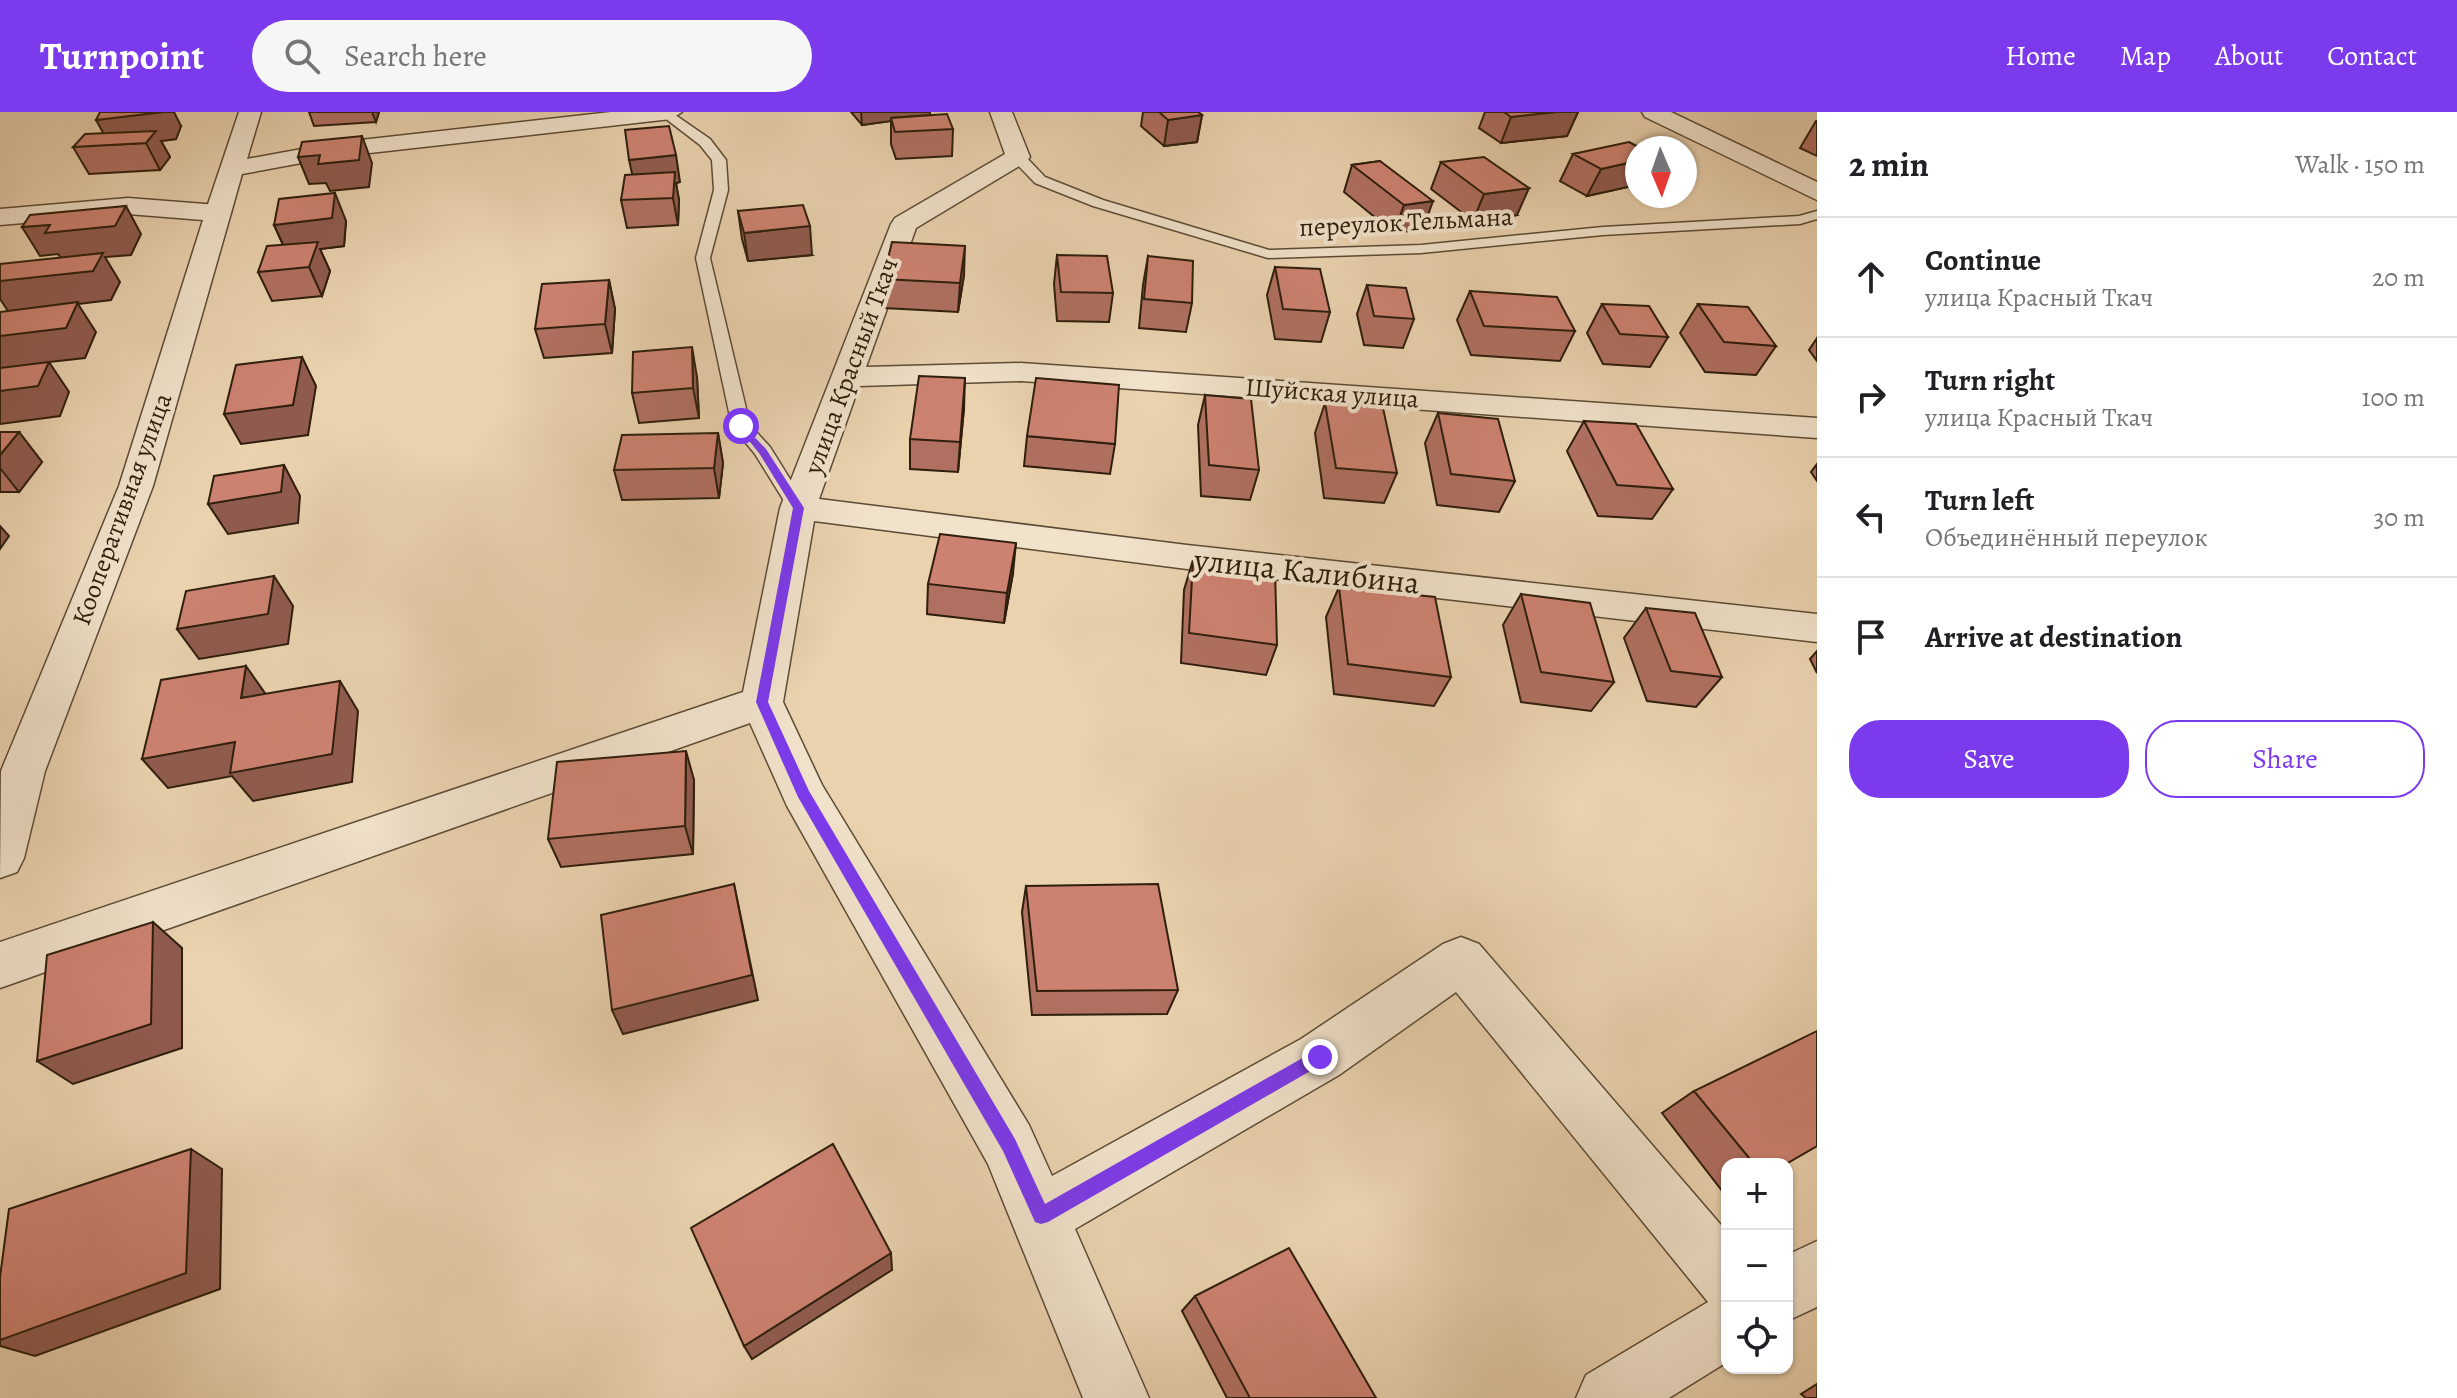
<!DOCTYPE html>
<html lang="en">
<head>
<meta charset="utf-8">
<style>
  :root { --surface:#fff; --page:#f6f6f6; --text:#202124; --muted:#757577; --line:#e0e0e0; --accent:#7c3aed }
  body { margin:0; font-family:Alegreya,serif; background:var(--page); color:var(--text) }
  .controls { position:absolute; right:24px; bottom:24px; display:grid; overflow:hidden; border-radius:16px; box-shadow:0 2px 6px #0004 }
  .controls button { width:72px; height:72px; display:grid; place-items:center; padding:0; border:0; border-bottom:2px solid var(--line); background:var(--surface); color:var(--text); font:40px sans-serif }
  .compass { position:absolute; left:1625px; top:24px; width:72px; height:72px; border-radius:50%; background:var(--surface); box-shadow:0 2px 6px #0004; rotate:178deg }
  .stop { position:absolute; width:24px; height:24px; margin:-18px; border:6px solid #7c3aed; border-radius:50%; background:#fff }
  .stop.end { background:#7c3aed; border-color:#fff; box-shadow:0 2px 8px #0008 }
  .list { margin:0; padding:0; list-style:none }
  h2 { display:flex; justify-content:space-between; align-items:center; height:104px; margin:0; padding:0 32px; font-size:34px }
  h2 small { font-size:26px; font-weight:400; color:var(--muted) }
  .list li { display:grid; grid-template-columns:52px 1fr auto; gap:24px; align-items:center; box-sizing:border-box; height:120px; padding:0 32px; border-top:2px solid var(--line) }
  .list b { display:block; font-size:30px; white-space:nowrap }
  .list p { margin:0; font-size:26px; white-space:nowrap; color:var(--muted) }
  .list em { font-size:26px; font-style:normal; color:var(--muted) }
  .actions { display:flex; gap:16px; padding:24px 32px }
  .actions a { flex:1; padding:18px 0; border:2px solid var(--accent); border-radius:32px; text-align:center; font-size:28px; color:var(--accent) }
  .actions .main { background:var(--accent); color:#fff }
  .icon { flex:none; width:44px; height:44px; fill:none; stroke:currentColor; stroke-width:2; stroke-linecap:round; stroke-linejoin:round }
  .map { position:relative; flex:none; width:1817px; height:1286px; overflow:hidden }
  header { display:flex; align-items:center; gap:48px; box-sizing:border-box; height:112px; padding:0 40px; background:var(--accent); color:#fff }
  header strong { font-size:38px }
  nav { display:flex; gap:44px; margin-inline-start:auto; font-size:28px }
  .search { width:560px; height:72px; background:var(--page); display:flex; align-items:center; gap:20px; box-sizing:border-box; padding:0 28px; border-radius:44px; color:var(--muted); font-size:30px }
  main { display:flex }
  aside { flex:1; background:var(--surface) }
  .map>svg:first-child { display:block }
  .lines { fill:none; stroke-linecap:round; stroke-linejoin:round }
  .service-casing { stroke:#5d4b35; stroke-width:3 }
  .minor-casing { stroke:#5d4b35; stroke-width:3 }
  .tertiary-casing { stroke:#5d4b35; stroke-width:3 }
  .service { fill:#f1e2cb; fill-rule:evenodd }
  .minor { fill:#f1e2cb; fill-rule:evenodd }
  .tertiary { fill:#f1e2cb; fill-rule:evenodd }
  .wall { fill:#b07061; stroke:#2e1e0c; stroke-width:2 }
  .shaded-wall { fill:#905b4f; stroke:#2e1e0c; stroke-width:2 }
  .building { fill:#cd8271; stroke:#2e1e0c; stroke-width:2 }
  .route { fill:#7c3aed }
  .labels { text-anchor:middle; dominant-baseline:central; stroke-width:8; stroke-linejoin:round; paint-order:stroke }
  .far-street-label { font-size:26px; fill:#2e1e0c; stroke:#f1e2cb }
  .street-label { font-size:32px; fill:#2e1e0c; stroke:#f1e2cb }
</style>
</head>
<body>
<header>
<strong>Turnpoint</strong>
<div class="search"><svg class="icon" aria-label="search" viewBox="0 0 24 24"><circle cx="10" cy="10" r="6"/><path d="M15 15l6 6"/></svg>Search here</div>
<nav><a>Home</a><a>Map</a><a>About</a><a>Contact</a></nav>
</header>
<main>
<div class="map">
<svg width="1817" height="1286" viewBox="0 0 1817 1286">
  <rect width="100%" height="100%" fill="#ead2af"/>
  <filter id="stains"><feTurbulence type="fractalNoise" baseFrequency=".0025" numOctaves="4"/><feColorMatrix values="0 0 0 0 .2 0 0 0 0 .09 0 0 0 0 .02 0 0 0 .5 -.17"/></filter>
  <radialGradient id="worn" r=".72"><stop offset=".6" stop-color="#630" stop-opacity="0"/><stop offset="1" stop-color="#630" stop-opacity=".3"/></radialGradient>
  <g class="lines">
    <defs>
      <path id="service" d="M657 0H671L710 27 726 48 728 78 710 146 750 313 770 335 808 396 805 400H791L755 342 732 314 696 146 714 78 712 48 700 33Z
        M1013 42H1023L1045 65 1103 88 1269 138 1421 133 1603 115 1799 104 1817 99V107L1800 112 1603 123 1421 141 1268 146 1093 94 1035 71 1013 48Z"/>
      <path id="minor" d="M239 0H261L247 47 334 31 611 0H682L671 7 334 45 242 62 231 101 227 106H209L205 101Z
        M990 0H1012L1030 45 1026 50 916 116 866 255 1021 251 1817 306V326L1021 269 859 274 819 387 1187 433 1817 502V530L1187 457 814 409 783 590 822 673 1029 1013 1052 1064 1301 927 1443 832 1461 825 1479 832 1727 1120V1250L1669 1286H1576L1586 1263 1708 1190 1456 880 1339 963 1075 1117 1149 1286H1083L988 1052 787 694 750 611 0 876V830L743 580 780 396 891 112 895 106 1005 42Z
        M1642 0H1671L1817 70V88L1645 5Z
        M1817 1129V1195L1787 1209V1143Z"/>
      <path id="tertiary" d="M128 86 218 93 227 96 231 101 153 374 45 659 24 746 17 760 0 766 1 659 119 374 203 108 128 102 0 113V97Z"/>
    </defs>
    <use href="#service" class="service-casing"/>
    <use href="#minor" class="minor-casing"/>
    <use href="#tertiary" class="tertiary-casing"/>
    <use href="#service" class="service"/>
    <use href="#minor" class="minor"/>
    <use href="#tertiary" class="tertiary"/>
  </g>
  <path class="wall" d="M309 0H379L376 10 314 14Z
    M851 0H930V3L953 17 952 44 896 47 891 32V9L862 13Z
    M1143 0H1198L1202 3 1197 30 1164 34 1141 14Z
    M1485 0H1578L1567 24 1501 31 1479 16Z
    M1816 9H1817V44L1800 36Z
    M181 14 176 27 161 29 170 45 160 58 89 62 73 35 103 21Z
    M1637 36V73L1587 84 1560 69 1573 42Z
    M1380 49 1423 117 1394 121 1344 80 1352 53Z
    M1441 50 1517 103 1473 109 1431 77Z
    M632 62 680 70 676 71 679 88 678 113 627 116 621 88Z
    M738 99 812 143 748 149 742 127Z
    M346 109 344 134 320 137 330 159 322 184 272 189 258 160 283 133 274 113Z
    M1057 143 1113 181 1109 210 1057 209 1054 172Z
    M1148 144 1192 191 1186 220 1139 216 1143 173Z
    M1275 155 1330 200 1321 230 1275 227 1267 183Z
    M964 163 958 200 884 196 883 167Z
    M609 168 615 197 612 241 544 246 535 217Z
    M1367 173 1414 207 1403 236 1364 233 1357 202Z
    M1470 179 1575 219 1560 249 1471 243 1457 208Z
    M1602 192 1668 225 1650 255 1603 252 1587 221Z
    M1698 192 1776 234 1756 263 1705 260 1680 221Z
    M1817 226V249L1809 238Z
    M697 265 699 306 639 311 632 281Z
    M1205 283 1259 358 1250 388 1201 384 1198 313Z
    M1325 291 1397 361 1384 391 1324 386 1315 321Z
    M964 296 958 360 910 357V327Z
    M1438 301 1515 369 1499 400 1437 393 1425 331Z
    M1584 309 1673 377 1652 407 1598 404 1567 339Z
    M0 320H19L42 350 19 380H0Z
    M718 321 723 351 719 386 622 388 614 358Z
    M1027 324 1115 332 1110 362 1024 354Z
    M1817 352V369L1811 360Z
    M1193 448 1277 533 1266 563 1181 551 1184 478Z
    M1013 461 1004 511 927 502 928 472Z
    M1339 475 1451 565 1434 594 1334 582 1326 505Z
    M1521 482 1614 570 1591 599 1521 590 1503 513Z
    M1646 496 1722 565 1696 595 1647 589 1624 526Z
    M1817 539V561L1810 547Z
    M694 668 693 742 561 755 548 727Z
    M1026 774 1178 878 1167 902 1032 903 1022 800Z
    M1694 979 1786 1052H1727L1726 1084 1662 1001Z
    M1195 1184 1376 1286H1227L1182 1199Z
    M1817 1272V1286H1806L1801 1282Z"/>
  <path class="shaded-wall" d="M163 0H174L181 14 176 27 161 29 170 45 160 58 146 31 110 33 96 8Z
    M372 0H379L376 10Z
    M861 0H930V3L891 6V9L862 13Z
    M1556 0H1578L1567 24 1501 31 1511 5Z
    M1202 3 1197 30 1164 34 1168 8Z
    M362 24 372 51 369 75 330 79 326 71 309 72 298 45Z
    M676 43 680 70 676 71 679 88 678 113 673 86 635 75 629 48Z
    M1637 49V73L1587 84 1601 57Z
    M1529 76 1517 103 1473 109 1484 82Z
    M335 81 346 109 344 134 320 137 330 159 322 184 309 155 287 141 274 113Z
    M1433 89 1423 117 1394 121 1404 93Z
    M126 94 141 122 131 143 105 145 120 170 111 188 78 192 96 220 85 246 49 250 69 280 60 304 0 312V224L8 199 0 187V169L63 149 58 142 40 144 22 115Z
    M810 114 812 143 748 149 744 121Z
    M965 134 964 163 958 200 960 171Z
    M609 168 615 197 612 241 605 212Z
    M692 235 697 265 699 306 693 276Z
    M302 245 316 274 308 323 241 332 224 302Z
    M965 266 964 296 958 360 960 330Z
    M19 320 42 350 19 380 0 356V343Z
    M718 321 723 351 719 386 714 356Z
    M284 353 300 384 298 411 228 422 208 392Z
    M0 414 9 424 0 437Z
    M1016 431 1013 461 1004 511 1007 481Z
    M274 464 293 494 288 532 199 547 177 517Z
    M246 554 267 584 241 586Z
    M340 569 358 599 352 670 253 689 232 664 168 676 142 647Z
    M686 639 694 668 693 742 685 714Z
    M734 772 758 888 623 922 612 898Z
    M153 810 182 836V936L73 972 37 949Z
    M191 1037 222 1057 220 1177 35 1244 0 1234V1228Z
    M891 1141 892 1158 752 1247 744 1234Z"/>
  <path class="building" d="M100 0H163L96 8Z
    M1159 0H1198L1202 3 1168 8Z
    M1504 0H1556L1511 5Z
    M947 2 953 17 895 20 891 6Z
    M669 14 676 43 629 48 625 18Z
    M156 19 146 31 73 35 85 22Z
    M362 24 359 48 318 52 320 43 298 45 302 30Z
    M1629 30 1640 36H1637V49L1601 57 1573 42Z
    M1484 45 1529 76 1484 82 1441 50Z
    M1380 49 1433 89 1404 93 1352 53Z
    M675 60 673 86 621 88 625 63Z
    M335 81 332 106 274 113 279 87Z
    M803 93 810 114 744 121 738 99Z
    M126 94 115 114 45 121 50 113 22 115 30 103Z
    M318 130 309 155 258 160 267 134Z
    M892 130 965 134 960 171 883 167Z
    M103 141 93 159 0 169V152Z
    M1057 143 1107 144 1113 181 1061 180Z
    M1148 144 1193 149 1192 191 1144 187Z
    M1275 155 1320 157 1330 200 1283 197Z
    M609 168 605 212 535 217 542 172Z
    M1367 173 1406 176 1414 207 1374 204Z
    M1470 179 1557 185 1575 219 1484 214Z
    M78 190 66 216 0 224V200Z
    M1602 192 1649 194 1668 225 1620 222Z
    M1698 192 1748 195 1776 234 1724 230Z
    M692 235 693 276 632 281 633 240Z
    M302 245 293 293 224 302 236 253Z
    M49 250 38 274 0 279V256Z
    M919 264 965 266 960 330 910 327Z
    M1036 266 1119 273 1115 332 1027 324Z
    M1205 283 1251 287 1259 358 1209 353Z
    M1325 291 1383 296 1397 361 1336 356Z
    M1438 301 1498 307 1515 369 1451 362Z
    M1584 309 1636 312 1673 377 1617 373Z
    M0 320H19L0 343Z
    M718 321 714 356 614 358 622 323Z
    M284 353 281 380 208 392 214 364Z
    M940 422 1016 431 1007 481 928 472Z
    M1193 448 1275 458 1277 533 1189 521Z
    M274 464 268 502 177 517 186 479Z
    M1339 475 1435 485 1451 565 1348 552Z
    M1521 482 1590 491 1614 570 1541 560Z
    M1646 496 1695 501 1722 565 1671 559Z
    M246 554 241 586 340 569 332 642 230 661 235 630 142 647 161 568Z
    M686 639 685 714 548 727 557 650Z
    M734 772 752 863 612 898 601 803Z
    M1158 772 1178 878 1037 879 1026 774Z
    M153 810 151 912 37 949 47 843Z
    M1817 919V1034L1786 1052H1754L1694 979Z
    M833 1032 891 1141 744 1234 691 1116Z
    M191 1037 186 1161 0 1228V1165L9 1097Z
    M1289 1136 1376 1286H1250L1195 1184Z"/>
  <path class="route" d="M741 311 766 337 804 396 768 590 809 679 1015 1027 1045 1092 1315 939H1326V950L1048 1110 1041 1112 1035 1110 1003 1039 798 685 756 590 793 396 759 341 737 314Z"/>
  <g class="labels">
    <g class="far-street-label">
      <text transform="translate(1406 110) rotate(-3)">переулок Тельмана</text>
      <text transform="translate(851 254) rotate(-70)">улица Красный Ткач</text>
      <text transform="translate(1332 281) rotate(4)">Шуйская улица</text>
      <text transform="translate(122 397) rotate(-70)">Кооперативная улица</text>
    </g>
    <g class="street-label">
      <text transform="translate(1307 459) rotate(6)">улица Калибина</text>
    </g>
  </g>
  <rect width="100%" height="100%" filter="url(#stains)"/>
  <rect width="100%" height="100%" fill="url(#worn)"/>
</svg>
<div class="controls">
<button>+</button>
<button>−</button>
<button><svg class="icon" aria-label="locate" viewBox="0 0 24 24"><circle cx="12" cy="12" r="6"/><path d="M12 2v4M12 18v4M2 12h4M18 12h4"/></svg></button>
</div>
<svg class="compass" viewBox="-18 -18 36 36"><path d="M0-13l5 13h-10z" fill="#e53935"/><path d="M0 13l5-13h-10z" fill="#757577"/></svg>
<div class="stop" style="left:741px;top:314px"></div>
<div class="stop end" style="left:1320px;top:945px"></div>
</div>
<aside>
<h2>2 min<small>Walk · 150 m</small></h2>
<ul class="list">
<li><svg class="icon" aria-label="ahead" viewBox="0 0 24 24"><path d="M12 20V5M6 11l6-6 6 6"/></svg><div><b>Continue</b><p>улица Красный Ткач</p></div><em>20 m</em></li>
<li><svg class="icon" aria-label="right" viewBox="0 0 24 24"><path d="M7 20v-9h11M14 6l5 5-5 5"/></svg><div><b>Turn right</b><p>улица Красный Ткач</p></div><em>100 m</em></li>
<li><svg class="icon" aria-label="left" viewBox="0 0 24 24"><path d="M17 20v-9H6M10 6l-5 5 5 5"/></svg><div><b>Turn left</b><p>Объединённый переулок</p></div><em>30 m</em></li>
<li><svg class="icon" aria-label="arrive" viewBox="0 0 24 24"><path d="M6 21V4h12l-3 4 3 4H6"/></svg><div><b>Arrive at destination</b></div></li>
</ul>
<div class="actions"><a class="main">Save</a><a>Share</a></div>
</aside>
</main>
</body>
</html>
